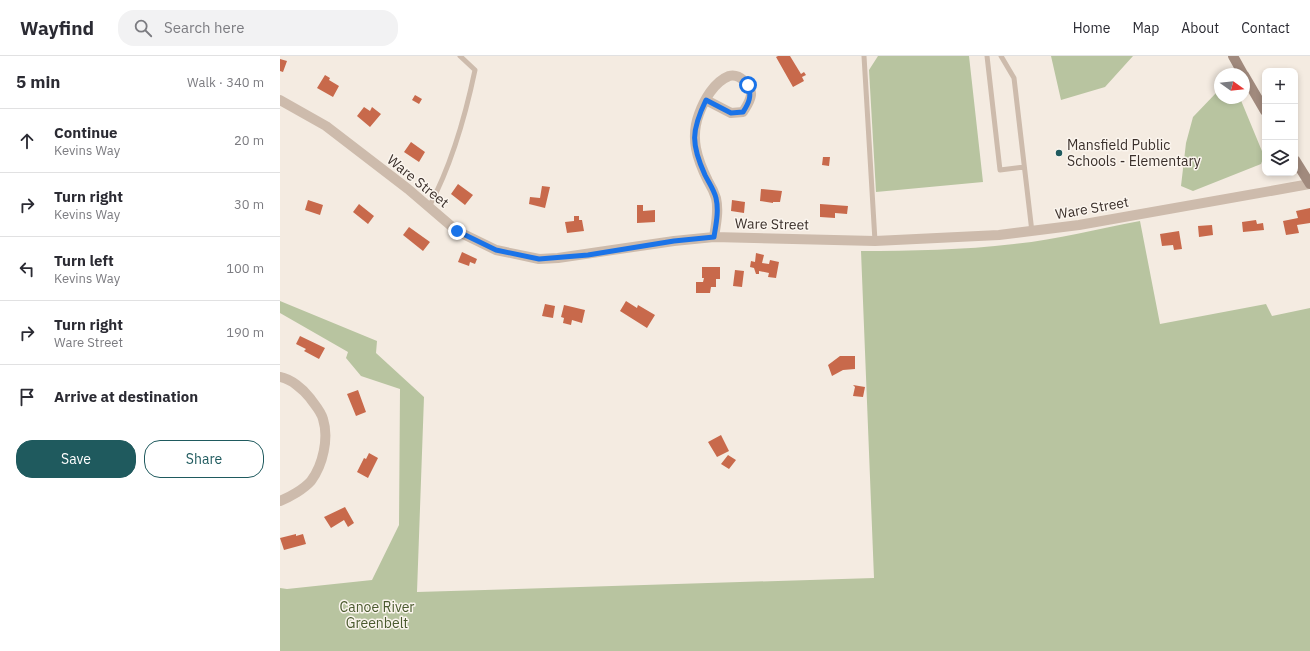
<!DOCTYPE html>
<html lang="en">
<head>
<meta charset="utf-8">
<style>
  :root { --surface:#fff; --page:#f2f2f3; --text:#2b2b33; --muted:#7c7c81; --line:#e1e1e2; --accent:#1f5a5e }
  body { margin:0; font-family:"IBM Plex Sans",sans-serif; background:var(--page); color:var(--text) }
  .controls { position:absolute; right:12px; top:12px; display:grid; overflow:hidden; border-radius:8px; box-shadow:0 2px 6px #0003 }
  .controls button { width:36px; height:36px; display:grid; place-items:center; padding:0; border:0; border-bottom:1px solid var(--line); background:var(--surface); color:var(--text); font:20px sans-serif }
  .compass { position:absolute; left:934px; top:12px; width:36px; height:36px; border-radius:50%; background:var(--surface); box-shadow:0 2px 6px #0003; rotate:105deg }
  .stop { position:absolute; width:12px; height:12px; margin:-9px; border:3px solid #1a73e8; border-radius:50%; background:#fff }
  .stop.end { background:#1a73e8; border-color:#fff; box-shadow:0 1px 4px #0008 }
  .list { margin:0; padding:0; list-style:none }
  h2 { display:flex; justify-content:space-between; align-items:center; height:52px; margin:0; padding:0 16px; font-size:17px }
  h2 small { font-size:13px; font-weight:400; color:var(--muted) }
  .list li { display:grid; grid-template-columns:26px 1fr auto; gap:12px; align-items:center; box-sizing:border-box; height:64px; padding:0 16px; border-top:1px solid var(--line) }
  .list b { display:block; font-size:15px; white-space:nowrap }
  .list p { margin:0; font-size:13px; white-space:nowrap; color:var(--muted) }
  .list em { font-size:13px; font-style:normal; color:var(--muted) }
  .actions { display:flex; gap:8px; padding:12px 16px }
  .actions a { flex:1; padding:9px 0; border:1px solid var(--accent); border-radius:16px; text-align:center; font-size:14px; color:var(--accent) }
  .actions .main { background:var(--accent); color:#fff }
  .icon { flex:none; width:22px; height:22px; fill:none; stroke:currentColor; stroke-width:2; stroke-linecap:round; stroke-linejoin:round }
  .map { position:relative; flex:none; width:1030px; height:595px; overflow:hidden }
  header { display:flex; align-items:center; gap:24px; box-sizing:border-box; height:56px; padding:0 20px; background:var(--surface); border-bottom:1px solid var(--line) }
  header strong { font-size:19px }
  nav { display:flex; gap:22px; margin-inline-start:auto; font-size:14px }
  .search { width:280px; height:36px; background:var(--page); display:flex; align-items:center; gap:10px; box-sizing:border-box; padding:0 14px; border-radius:16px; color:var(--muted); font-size:15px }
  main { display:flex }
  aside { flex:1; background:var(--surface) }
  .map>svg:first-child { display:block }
  .green { fill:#b8c4a0 }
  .building { fill:#c8694b }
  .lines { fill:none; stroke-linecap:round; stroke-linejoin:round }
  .lane { stroke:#cdbbac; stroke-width:5 }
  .street { stroke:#cdbbac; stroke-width:10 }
  .secondary { stroke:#a18a7d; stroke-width:10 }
  .route { stroke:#1a73e8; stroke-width:5 }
  .poi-dot { fill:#1f5a5e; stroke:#fbf5ee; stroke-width:1.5 }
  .labels { text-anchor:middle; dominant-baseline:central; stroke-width:3; stroke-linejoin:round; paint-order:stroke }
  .poi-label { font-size:14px; fill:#3b302b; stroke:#fbf5ee; text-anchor:start }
  .street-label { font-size:14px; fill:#3b302b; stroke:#fbf5ee }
  .park-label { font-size:14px; fill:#4a5a2e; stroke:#fbf5ee }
</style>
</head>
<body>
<header>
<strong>Wayfind</strong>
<div class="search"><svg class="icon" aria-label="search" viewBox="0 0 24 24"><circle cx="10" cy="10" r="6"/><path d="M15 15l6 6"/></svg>Search here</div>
<nav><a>Home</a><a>Map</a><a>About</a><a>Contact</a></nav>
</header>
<main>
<aside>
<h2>5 min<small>Walk · 340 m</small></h2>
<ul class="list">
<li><svg class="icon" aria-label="ahead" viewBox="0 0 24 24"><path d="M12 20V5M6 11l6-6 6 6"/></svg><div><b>Continue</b><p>Kevins Way</p></div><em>20 m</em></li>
<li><svg class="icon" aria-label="right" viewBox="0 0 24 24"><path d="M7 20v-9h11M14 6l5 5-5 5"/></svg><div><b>Turn right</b><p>Kevins Way</p></div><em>30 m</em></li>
<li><svg class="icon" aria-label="left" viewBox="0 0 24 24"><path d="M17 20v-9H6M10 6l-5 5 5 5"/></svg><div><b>Turn left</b><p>Kevins Way</p></div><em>100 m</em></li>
<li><svg class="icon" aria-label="right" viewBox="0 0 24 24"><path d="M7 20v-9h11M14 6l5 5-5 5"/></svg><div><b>Turn right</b><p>Ware Street</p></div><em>190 m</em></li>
<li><svg class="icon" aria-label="arrive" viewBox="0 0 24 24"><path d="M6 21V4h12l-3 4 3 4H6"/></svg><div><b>Arrive at destination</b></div></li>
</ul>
<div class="actions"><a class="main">Save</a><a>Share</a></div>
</aside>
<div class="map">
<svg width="1030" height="595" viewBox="0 0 1030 595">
  <rect width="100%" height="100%" fill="#f4ebe1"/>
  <path class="green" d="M598 0H689L703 126 596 136 589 14Z
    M771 0H853L825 31 781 44Z
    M936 37H940V42H960L984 100 981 108 913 135 901 130 906 87 913 61Z
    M860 165 880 268 986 248 992 260 1030 252V595H0V532L7 533 92 524 119 469 120 333 81 320 66 302 68 296 0 257V245L97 285 96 297 144 341 137 536 594 522 581 195C632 195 683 194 734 188 776 184 817 173 860 165Z"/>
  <path class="building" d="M498 0H510L521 18 524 16 526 19 522 21 524 25 513 31 496 1Z
    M0 3 7 5 3 16 0 15Z
    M45 19 50 22 49 24 59 30 53 41 37 32Z
    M135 39 142 43 139 48 132 44Z
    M84 51 90 55 92 51 101 58 90 71 77 60Z
    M131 86 145 96 139 106 124 96Z
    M543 101H550L549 110 542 109Z
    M178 128 193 139 185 149 171 138Z
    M262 130 270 131 265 152 249 148 250 141 260 142Z
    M481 133 502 135 500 146H493V147L480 145Z
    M28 144 43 149 40 159 25 154Z
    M452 144 465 146 464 157 451 155Z
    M79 148 94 160 88 168 73 156Z
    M540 148 568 150 567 158 555 157V162L540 161Z
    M357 149H363V155L375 154V166L357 167Z
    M1030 152V167L1017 169 1019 177 1006 179 1003 165 1018 162 1016 155Z
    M294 160H299V164H302L304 175 287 177 285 166 294 165Z
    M976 164 977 168 983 167 984 174 963 176 962 166Z
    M932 169 933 179 919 181 918 170Z
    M129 171 150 186 143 195 123 179Z
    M899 175 902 193 894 194 893 189 882 190 880 178Z
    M182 196 197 203 195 208 190 206 189 210 178 206Z
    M476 197 484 199 482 207 489 208 490 204 499 206 496 222 488 221 489 217 479 215V218H476L474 212 470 211 471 205 475 206Z
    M422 211H440V223H436V231H431L430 237H416V226H423L424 222H422Z
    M455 214 464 215 462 231 453 230Z
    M346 245 357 252 358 249 375 259 367 272 340 255Z
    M265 248 275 250 273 262 262 260Z
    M284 249 305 254 302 267 292 264 291 269 283 267 284 262 281 261Z
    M20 280 45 292 39 303 24 295 26 293 16 288Z
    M560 300H575V313L563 314 552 320 548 309Z
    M573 329 585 331 583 341 573 340 575 331Z
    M78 334 86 356 76 360 67 338Z
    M441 379 449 395 437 401 428 386Z
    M89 397 98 402 88 422 77 416 84 402 86 403Z
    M448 399 456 404 449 413 441 408Z
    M65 451 74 467 68 471 64 464 51 472 44 461Z
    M16 478V480L23 478 26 488 4 494 0 482Z"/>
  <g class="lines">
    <path class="lane" d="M584 0 595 185
      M707 0 720 114 744 111
      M721 0 734 22 752 176
      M149 151C172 108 185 62 195 14L180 0"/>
    <path class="street" d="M0 44 46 70 128 133 177 175 216 194 259 203 278 202 394 185 434 181 595 185 719 179 799 169 1030 128
      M426 44 451 57 463 56C466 51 470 46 471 39 472 29 459 17 449 20 434 26 424 44 419 58 410 82 417 103 428 125 431 130 434 136 436 142 439 155 436 168 434 181
      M0 321C11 323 23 333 30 342 34 348 41 355 43 363 49 382 43 409 31 425 24 433 10 441 0 445"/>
    <path class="secondary" d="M953 0 963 18
      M964 19 985 55
      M1015 104 1030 128"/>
  </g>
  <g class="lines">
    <path class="route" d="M177 175 216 194 259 203 308 199 394 185 434 181C436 168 439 155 436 142 434 134 429 127 425 119 411 88 411 75 426 44L451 57 463 56C469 47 472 40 468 29"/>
  </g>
  <circle class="poi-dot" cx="779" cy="97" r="4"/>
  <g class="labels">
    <g class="poi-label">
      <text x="787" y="89">Mansfield Public<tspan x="787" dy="16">Schools - Elementary</tspan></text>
    </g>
    <g class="street-label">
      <text transform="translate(138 125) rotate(39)">Ware Street</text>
      <text transform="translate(812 152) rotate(-10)">Ware Street</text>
      <text transform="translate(492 168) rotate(1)">Ware Street</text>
    </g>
    <g class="park-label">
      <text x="97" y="551">Canoe River<tspan x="97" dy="16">Greenbelt</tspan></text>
    </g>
  </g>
</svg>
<div class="controls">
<button>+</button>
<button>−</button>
<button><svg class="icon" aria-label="layers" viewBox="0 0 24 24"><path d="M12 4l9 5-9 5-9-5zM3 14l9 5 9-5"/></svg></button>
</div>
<svg class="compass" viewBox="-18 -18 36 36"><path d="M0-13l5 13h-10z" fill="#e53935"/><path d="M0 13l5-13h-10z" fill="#7c7c81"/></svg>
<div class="stop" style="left:468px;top:29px"></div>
<div class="stop end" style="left:177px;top:175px"></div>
</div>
</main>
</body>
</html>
